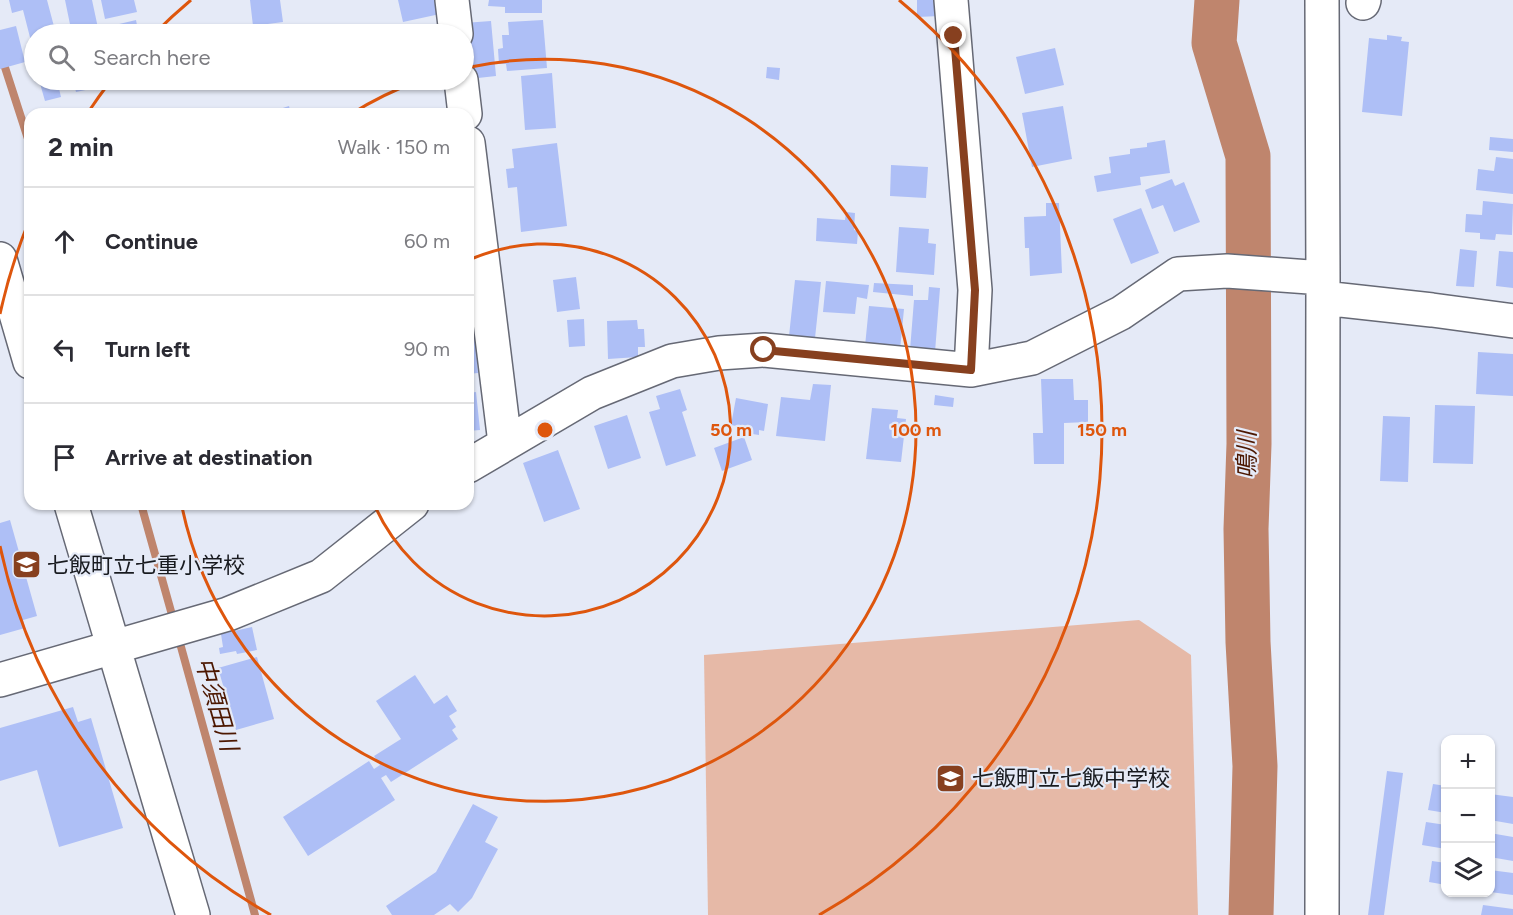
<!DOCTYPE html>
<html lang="en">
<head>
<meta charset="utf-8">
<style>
  :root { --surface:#fff; --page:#f2f2f3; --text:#2b2b33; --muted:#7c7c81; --line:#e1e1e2 }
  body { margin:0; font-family:Figtree,"Noto Sans JP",sans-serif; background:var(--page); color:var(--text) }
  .controls { position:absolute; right:18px; bottom:18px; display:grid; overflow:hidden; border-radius:12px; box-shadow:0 2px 4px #0004 }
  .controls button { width:54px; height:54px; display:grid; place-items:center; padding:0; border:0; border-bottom:2px solid var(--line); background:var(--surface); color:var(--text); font:30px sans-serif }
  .stop { position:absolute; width:18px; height:18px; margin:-14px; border:4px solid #87401f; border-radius:50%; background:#fff }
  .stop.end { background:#87401f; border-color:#fff; box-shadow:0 2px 6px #0008 }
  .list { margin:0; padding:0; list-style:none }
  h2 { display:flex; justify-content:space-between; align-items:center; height:78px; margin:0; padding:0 24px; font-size:26px }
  h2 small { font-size:20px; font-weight:400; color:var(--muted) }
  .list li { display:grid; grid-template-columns:39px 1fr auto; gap:18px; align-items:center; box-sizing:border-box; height:108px; padding:0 24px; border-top:2px solid var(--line) }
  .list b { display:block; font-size:22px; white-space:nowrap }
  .list em { font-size:20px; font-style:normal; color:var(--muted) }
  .icon { flex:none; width:33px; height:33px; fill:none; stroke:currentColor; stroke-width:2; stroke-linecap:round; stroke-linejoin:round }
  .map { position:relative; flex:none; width:1513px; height:915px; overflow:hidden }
  .search { position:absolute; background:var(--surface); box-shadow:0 2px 4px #0004; left:24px; top:24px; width:450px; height:66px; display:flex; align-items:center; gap:15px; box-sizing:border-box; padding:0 21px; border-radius:33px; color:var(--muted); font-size:22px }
  .panel { position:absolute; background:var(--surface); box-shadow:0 2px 4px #0004; left:24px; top:108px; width:450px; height:402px; border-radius:18px }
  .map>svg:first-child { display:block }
  .green { fill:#e6b9a7 }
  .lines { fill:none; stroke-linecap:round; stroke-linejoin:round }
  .stream { stroke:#bf856d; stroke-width:8 }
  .river { stroke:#bf856d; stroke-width:45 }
  .building { fill:#aebff6 }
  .minor-casing { stroke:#666975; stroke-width:36 }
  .minor { stroke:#fff; stroke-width:33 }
  .route { stroke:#87401f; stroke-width:8 }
  .ring { fill:none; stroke:#de560d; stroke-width:3 }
  .labels { text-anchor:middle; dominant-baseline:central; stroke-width:4.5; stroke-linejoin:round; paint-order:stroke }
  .poi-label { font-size:22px; fill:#181a1f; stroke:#e5eaf7; text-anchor:start }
  .water-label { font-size:24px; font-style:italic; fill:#4c1700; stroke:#e5eaf7 }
  .centre { fill:#de560d; stroke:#e5eaf7; stroke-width:3 }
  .ring-label { font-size:18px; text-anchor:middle; font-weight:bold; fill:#de560d; stroke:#e5eaf7; stroke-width:4.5; stroke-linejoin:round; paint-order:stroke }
</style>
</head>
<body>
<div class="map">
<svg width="1513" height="915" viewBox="0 0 1513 915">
  <rect width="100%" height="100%" fill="#e5eaf7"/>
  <path class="green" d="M1139 620 1191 655 1198 915H708L704 655Z"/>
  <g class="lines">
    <path class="stream" d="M0 52 30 145
      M141 504 174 622
      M178 636 255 915"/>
    <path class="river" d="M1217 0 1214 43 1248 156 1249 444 1246 529 1248 642 1255 766 1251 915"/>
  </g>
  <path class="building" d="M9 0H47L56 34H34V53L23 10 12 13Z
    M65 0H92L98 28 72 34Z
    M101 0H134L137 12 105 19Z
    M250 0H280L283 22 253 26Z
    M398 0H437L440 14 403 22Z
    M489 0H542V13H505V7L488 6Z
    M917 0H939L940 16 917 17Z
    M136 20 138 30 117 34 115 25Z
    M543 20 547 68 507 71 506 64H499L498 49 503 48 502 35H509L508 22Z
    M491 21 496 76 469 79 464 23Z
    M16 26 25 62 0 69V30Z
    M1387 35 1402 37 1401 41 1409 42 1402 116 1362 112 1369 38 1387 40Z
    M1055 48 1064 85 1025 94 1016 57Z
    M767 67 780 68 779 80 766 78Z
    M552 73 556 128 525 130 521 76Z
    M39 80H57L61 97 45 101Z
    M73 80H113L114 84 76 92Z
    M289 106 291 114H264Z
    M1063 106 1072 159 1032 167 1022 113Z
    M1490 137 1513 139V152L1489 150Z
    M1165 140 1170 173 1140 177 1141 185 1097 192 1094 176 1111 173 1109 157 1130 154V149L1147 147V143Z
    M557 143 567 226 521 232 517 187 508 188 506 169 514 168 512 149Z
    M1496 157 1513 159V194L1476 190 1478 169 1494 171Z
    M891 165 928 167 926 198 890 196Z
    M1172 179 1175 186 1184 182 1200 222 1174 232 1163 205 1152 209 1145 190Z
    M1483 201 1513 204 1512 235 1496 234 1495 240 1480 239V233L1465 232 1466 214 1482 215Z
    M1046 203H1059L1062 273 1030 276 1029 248H1025L1024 217 1046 216Z
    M1141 208 1159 253 1131 264 1113 219Z
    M846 212 855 213 854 230 858 231 857 244 816 241 817 218 845 220Z
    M899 227 929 229 928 243 936 244 934 275 896 272Z
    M1460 249 1477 251 1474 287 1456 286Z
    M1499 251 1513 252V288L1496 286Z
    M576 277 580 309 557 312 553 280Z
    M795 280 821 282 815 338 789 336Z
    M826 281 869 285 867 299 857 297 855 314 823 312Z
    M874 283 913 285V296L873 292Z
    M929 287 940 288 935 352 910 350 914 300H928Z
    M869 306 904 309 900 350 865 346Z
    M584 319 585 346 569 347 567 320Z
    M637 320 638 329H644L645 347H638V357L608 359 607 321Z
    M475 338 478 373 468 374V339Z
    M1478 352 1513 354V396L1476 394Z
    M1041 379H1073L1074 400H1088V422L1064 423V464H1034L1033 433H1043Z
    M813 384 831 385 825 441 776 436 781 397 810 400Z
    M680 389 687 410 682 412 696 456 666 466 649 412 660 409 656 396Z
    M476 392 480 430 468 431V393Z
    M935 395 954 398 953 407 934 405Z
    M736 398 768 404 764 431 759 430V435L746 433 747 428 731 425Z
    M1435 405 1475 406 1473 464 1433 463Z
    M872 408 898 410 897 418 906 419 901 462 866 459Z
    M627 415 641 458 608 469 594 426Z
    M1383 416 1410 417 1408 482 1380 481Z
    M744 437 752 460 722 471 714 448Z
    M558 450 580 509 544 522 523 463Z
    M10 520 37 616 23 620 25 628 0 635V523Z
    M252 627 257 650 237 654 236 651 220 654 219 648 223 647 221 634Z
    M257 657 274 719 236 730 218 668Z
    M415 675 434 704 447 695 457 711 449 716 456 727 452 730 458 739 391 782 386 775 381 778 395 800 308 856 283 817 369 761 374 769 380 765 374 756 401 739 376 701Z
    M73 707 78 722 91 718 123 828 59 847 37 770 0 781V728Z
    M1387 771 1403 773 1384 915H1368Z
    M1433 784 1446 786V813L1428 810Z
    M1490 794 1513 797V824L1490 820Z
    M473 804 498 817 485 842 498 849 472 898 458 912 450 904 434 915H392L386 906 436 872Z
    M1426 822 1446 825V849L1422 845Z
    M1490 833 1513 837V861L1490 857Z
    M1432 861 1446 863V885L1429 882Z
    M1490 870 1513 873V895L1490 892Z
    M1483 905 1513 909V915H1481Z"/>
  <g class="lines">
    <defs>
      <path id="minor" d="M452 0 456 34
        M951 0 975 290 971 370
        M1322 0 1323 278 1322 915
        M1363 3 1364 0
        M461 80 465 114
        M468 143 505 443
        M0 259 30 362
        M1323 298 1432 310 1513 321
        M468 466 592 393 672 361 719 353 764 350 971 370 1032 358 1121 313 1178 274 1227 271 1323 278
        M71 504 193 915
        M0 680 228 614 321 576 412 504"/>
    </defs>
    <use href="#minor" class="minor-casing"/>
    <use href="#minor" class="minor"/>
  </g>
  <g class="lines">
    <path class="route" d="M764 350 971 370 975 290 954 36"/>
  </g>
  <g class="ring">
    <path d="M469 260A186 186 0 1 1 374 504"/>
    <path d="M351 114A371 371 0 0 1 421 80M465 68A371 371 0 1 1 182 507"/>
    <path d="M271 915A557 557 0 0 1 0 546M0 314A557 557 0 0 1 29 221M89 111A557 557 0 0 1 109 83M155 33A557 557 0 0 1 191 0M899 0A557 557 0 0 1 819 915"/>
  </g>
  <defs>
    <symbol id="school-square" viewBox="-11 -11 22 22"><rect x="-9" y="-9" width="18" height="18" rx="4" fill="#87401f" stroke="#e5eaf7"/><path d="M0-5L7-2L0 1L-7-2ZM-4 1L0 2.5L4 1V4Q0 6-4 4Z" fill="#fff"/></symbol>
  </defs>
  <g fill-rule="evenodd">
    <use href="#school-square" x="10" y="548" width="33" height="33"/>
    <use href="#school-square" x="934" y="762" width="33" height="33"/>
  </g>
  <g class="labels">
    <g class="poi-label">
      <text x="47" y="565">七飯町立七重小学校</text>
      <text x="972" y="778">七飯町立七飯中学校</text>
    </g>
    <g class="water-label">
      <text transform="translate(1246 455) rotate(-90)">鳴川</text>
      <text transform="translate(217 704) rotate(74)">中須田川</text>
    </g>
  </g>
  <circle cx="545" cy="430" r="9" class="centre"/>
  <g class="ring-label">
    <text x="731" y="436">50 m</text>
    <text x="916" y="436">100 m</text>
    <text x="1102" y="436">150 m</text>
  </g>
</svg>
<div class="controls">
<button>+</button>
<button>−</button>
<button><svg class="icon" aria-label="layers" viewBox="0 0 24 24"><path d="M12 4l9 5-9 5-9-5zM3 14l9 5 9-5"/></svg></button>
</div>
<div class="stop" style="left:764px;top:350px"></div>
<div class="stop end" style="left:954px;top:36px"></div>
<div class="search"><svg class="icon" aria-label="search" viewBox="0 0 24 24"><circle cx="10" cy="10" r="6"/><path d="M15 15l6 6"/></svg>Search here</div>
<section class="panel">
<h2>2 min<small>Walk · 150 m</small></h2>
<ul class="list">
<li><svg class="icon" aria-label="ahead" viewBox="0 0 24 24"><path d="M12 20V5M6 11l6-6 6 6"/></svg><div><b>Continue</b></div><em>60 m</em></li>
<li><svg class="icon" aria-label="left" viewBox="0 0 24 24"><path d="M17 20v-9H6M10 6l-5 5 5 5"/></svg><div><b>Turn left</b></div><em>90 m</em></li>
<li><svg class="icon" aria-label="arrive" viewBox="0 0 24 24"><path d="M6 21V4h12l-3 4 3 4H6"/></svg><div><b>Arrive at destination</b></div></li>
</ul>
</section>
</div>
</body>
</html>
